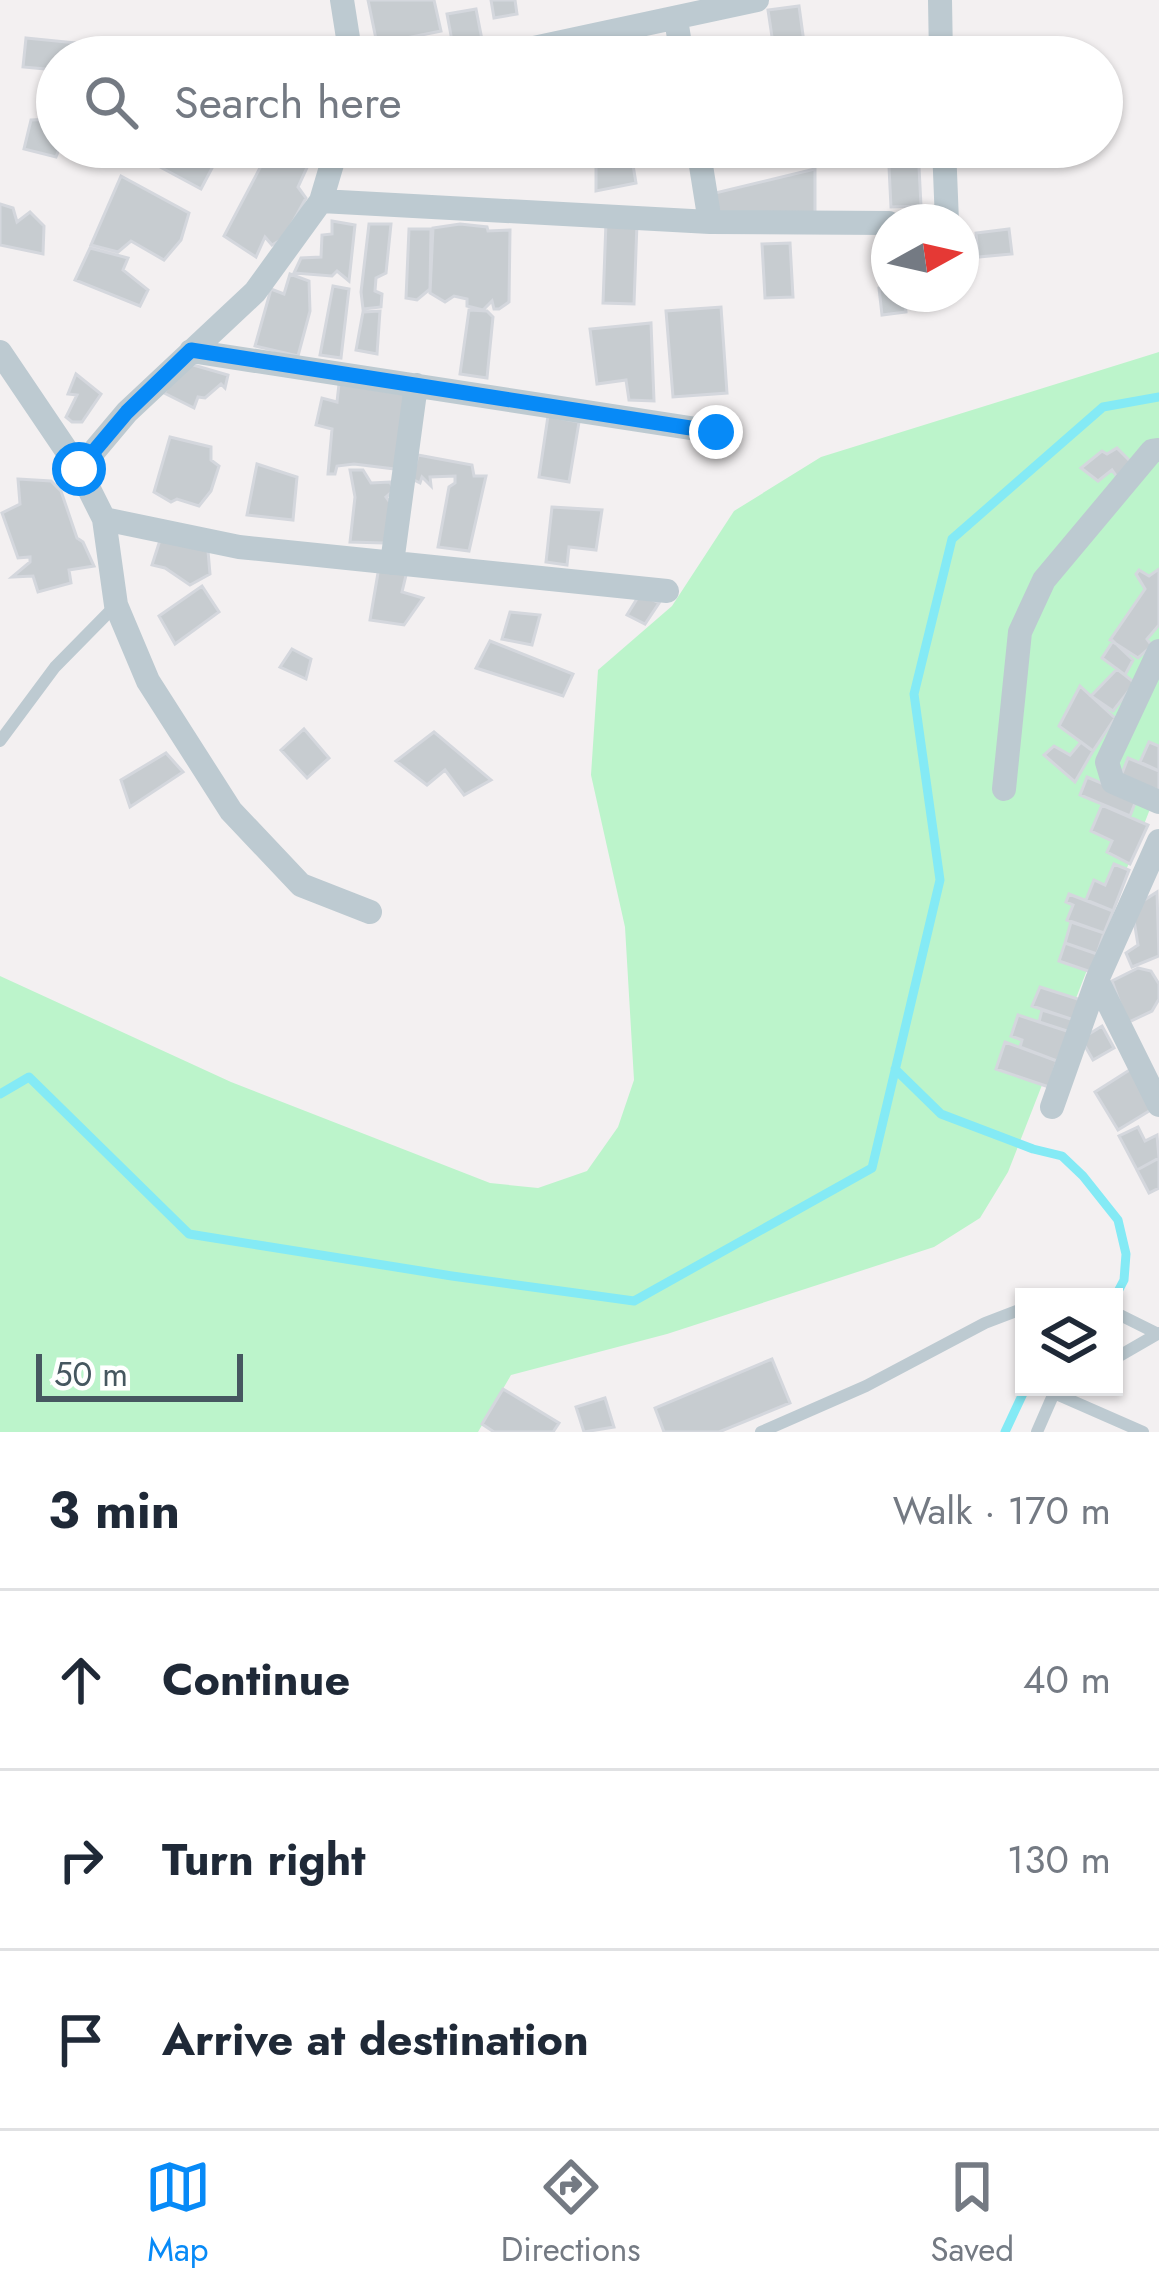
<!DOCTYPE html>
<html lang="en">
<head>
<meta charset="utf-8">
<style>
  :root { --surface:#fff; --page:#f2f2f3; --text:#1f2937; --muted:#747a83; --line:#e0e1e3; --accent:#078af7 }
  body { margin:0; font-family:Jost,sans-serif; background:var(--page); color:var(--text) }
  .controls { position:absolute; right:36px; bottom:36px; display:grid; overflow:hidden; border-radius:0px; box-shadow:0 3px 9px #0004 }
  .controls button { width:108px; height:108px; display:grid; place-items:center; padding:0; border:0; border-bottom:3px solid var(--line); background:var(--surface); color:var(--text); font:60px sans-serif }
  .compass { position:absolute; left:871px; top:204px; width:108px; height:108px; border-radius:50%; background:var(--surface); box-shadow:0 3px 9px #0004; rotate:82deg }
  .scale { position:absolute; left:36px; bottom:30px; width:207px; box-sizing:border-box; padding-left:12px; border:6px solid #465760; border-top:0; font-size:33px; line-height:42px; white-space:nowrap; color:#465760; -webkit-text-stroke:9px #fff; paint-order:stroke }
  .stop { position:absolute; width:36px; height:36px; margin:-27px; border:9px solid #078af7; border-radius:50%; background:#fff }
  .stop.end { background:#078af7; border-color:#fff; box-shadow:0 3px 12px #0008 }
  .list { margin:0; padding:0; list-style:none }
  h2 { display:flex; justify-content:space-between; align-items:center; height:156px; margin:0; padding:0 48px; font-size:51px }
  h2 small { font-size:39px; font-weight:400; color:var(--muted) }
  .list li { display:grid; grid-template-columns:78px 1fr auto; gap:36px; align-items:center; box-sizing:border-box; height:180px; padding:0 48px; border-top:3px solid var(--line) }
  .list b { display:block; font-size:45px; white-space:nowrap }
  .list em { font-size:39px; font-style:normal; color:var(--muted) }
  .icon { flex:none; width:66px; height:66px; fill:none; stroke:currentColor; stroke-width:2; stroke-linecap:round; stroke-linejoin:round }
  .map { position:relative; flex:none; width:1159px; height:1432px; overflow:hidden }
  .search { position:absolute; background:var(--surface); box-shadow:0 3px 9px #0004; left:36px; right:36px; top:36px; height:132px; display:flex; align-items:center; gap:30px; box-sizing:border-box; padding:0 42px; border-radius:66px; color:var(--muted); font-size:45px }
  .sheet { height:696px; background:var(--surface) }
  nav { display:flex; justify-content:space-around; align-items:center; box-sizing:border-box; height:168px; border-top:3px solid var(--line); background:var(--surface); font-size:33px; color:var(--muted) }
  nav a { display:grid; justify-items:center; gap:6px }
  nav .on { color:var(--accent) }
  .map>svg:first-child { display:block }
  .green { fill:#bcf4cb }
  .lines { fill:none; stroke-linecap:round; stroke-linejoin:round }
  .stream { stroke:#84eaf5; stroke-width:9 }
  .building { fill:#c7ccd0; stroke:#d4d7dd; stroke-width:3 }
  .lane { stroke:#bdcad1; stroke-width:12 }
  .street { stroke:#bdcad1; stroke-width:24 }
  .route { stroke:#078af7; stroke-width:15 }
</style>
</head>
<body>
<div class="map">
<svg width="1159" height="1432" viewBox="0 0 1159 1432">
  <rect width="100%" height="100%" fill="#f3f0f1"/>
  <path class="green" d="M1159 352V786L1008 1172 980 1218 934 1247 667 1334 511 1375 478 1432H0V976L231 1082 490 1183 538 1188 587 1171 618 1127 634 1080 625 927 591 775 598 670 672 606 734 511 821 457Z"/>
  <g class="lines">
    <path class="stream" d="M895 1069 941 1114 1033 1149 1062 1156 1083 1176 1118 1220 1126 1254 1124 1280 1114 1299
      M0 1094 29 1077 189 1234 452 1276 634 1301 872 1168 940 880 914 694 952 539 1103 407 1159 397
      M1005 1432 1026 1387"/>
  </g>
  <path class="building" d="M368 0H434L441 31 377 44Z
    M491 0H515L517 14 494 18Z
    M799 6 806 57H775L768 10Z
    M476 9 485 55 455 57 447 14Z
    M26 38 87 44 86 57H57V70L23 67Z
    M737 38 741 57H684L682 50Z
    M54 119 60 147 56 157 24 149 31 120Z
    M154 147H213L221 151 201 189 147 160Z
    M289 147 310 161 298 187 306 198 284 238 272 245 265 237 256 257 224 236 262 164 275 166Z
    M616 147H630L636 183 596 191V151Z
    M888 147H918L921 206 891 207Z
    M815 169V214L718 213 711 194Z
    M121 176 189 213 181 240 164 260 131 241 118 252 91 245Z
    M0 204 13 208 17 222 30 212 44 226 43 254 0 245Z
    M332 221 355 225 349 281 337 271 332 276 294 273 301 258 321 257 322 235 332 234Z
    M606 222 637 223 634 304 603 303Z
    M369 224H391L386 273 376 278 375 291 382 294 381 307 363 309 361 292Z
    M460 224 487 227 488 231 510 230 509 302 499 309H494L492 301 483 310 467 306V299L454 296 445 302 430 293 433 228Z
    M409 229H431L430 289 417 300 406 298Z
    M1009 229 1012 254 978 257 976 233Z
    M790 243 793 297 765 298 762 244Z
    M90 248 128 258 123 270 148 290 140 306 75 280Z
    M290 274 309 281 310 311 298 356 255 346 271 289 284 294Z
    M333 286 349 289 341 358 320 355Z
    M889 287V294H904L906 312 882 315 879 288Z
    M721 307 727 393 673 397 666 311Z
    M469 310 487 311 493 317 487 378 460 374Z
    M380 311 377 354 356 350 363 312Z
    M651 323 654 401 629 400 626 380 597 384 590 329Z
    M183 362 228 375 225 388 221 384 205 398 198 397 194 408 164 393Z
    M76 374 101 394 82 422H72L66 417 77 395 68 394Z
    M339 384 406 394 395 469 354 464 337 466 335 474H328L332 429 316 425 322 398 337 402Z
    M548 416 579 422 569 482 539 477Z
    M170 437 211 447V460L219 466 211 491 199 506 177 499 171 502 154 492Z
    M1117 448 1131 462 1117 477 1112 470 1098 481 1081 468 1102 451 1107 454Z
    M418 455 472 465 474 476H486L469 551 438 547 449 487 455 483V476L430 477 431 486 422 477 420 483 412 479Z
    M257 464 297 477 293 520 247 515Z
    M350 470H363L371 483 390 482 394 490 386 497 395 509 384 543 350 542 355 497Z
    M18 479 51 481 61 491 77 538 83 542 94 566 69 570 71 583 38 592 33 576 12 577 30 562V557L18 558 2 513 20 504Z
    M552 507 602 510 596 550 569 547 567 565 546 562Z
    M161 537 208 551 210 574 190 585 165 568 152 565Z
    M379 567 407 571 402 592 423 598 404 625 370 620Z
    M1159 569V625L1147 639 1152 646 1138 658 1110 640 1145 589 1136 574 1139 570 1149 576Z
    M202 586 219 612 175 644 159 616Z
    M640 594 659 603 645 624 627 615Z
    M510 612 540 615 532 645 502 639Z
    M490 641 573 674 563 696 476 668Z
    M1113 641 1133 660 1125 675 1102 658Z
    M292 649 311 659 306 679 280 667Z
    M1117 669 1135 683 1113 711 1091 696Z
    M1080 686 1115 718 1093 751 1059 726Z
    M304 729 329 758 307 778 281 750Z
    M434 732 491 780 464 795 445 770 427 785 396 761Z
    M1081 742 1093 751 1075 782 1044 755 1054 746 1070 755Z
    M1149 742 1159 746V771L1140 762Z
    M166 753 183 772 130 807 121 780Z
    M1128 758 1159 771V790L1119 781Z
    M1087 777 1137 798 1130 816 1080 795Z
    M1102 805 1148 825 1130 864 1107 852 1112 841 1091 831Z
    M1114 864 1129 870 1113 911 1086 900 1094 880 1105 885Z
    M1157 892 1159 956 1132 967 1126 953 1138 945 1132 908Z
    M1069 894 1113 911 1104 933 1067 920 1073 905 1066 902Z
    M1071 922 1104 933 1097 954 1065 943Z
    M1065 943 1097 954 1091 972 1059 961Z
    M1138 968 1151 971 1159 984V999L1152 1011 1127 1023 1112 981Z
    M1040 987 1081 1000 1074 1020 1032 1006Z
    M1042 1010 1074 1020 1070 1032 1039 1022Z
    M1018 1015 1070 1032 1057 1061 1020 1047 1022 1040 1011 1036Z
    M1102 1026 1114 1048 1093 1060 1081 1039Z
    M1005 1042 1057 1061 1049 1087 996 1069Z
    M1131 1069 1154 1108 1118 1130 1095 1092Z
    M1138 1127 1145 1141 1157 1135 1159 1158 1137 1170 1119 1136Z
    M1159 1158V1188L1149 1193 1137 1170Z
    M772 1359 790 1403 719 1432H664L655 1408Z
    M503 1389 559 1423 553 1432H494L482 1424Z
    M605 1398 614 1427 584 1432 576 1407Z"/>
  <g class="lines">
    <path class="lane" d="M0 741 55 667 115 606
      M1053 1297H1079
      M1114 1312 1158 1334
      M1114 1359 1159 1333
      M1054 1393 1143 1432
      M761 1432 866 1386 985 1323 1024 1308
      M1037 1432 1054 1393 1065 1387"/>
    <path class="street" d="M342 0 351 57
      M940 0 941 57
      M676 19 682 57
      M492 57 757 0
      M698 147 710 222
      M944 147 947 222
      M321 201 710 222 889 223
      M191 351 716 432
      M0 352 79 469 104 519 116 605 148 681 231 811 301 885 370 912
      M79 469 127 412 255 292 321 201 337 147
      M104 519 239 547 667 591
      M392 563 416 385
      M1159 651 1107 762 1113 782 1159 802
      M1004 789 1020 632 1044 580 1152 451 1159 450
      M1097 980 1159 1105
      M1052 1107 1097 980 1159 841"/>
  </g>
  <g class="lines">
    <path class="route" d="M79 469 127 412 191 350 716 432"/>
  </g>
</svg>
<div class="controls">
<button><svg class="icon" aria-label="layers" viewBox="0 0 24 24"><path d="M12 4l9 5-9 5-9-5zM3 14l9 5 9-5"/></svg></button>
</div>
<svg class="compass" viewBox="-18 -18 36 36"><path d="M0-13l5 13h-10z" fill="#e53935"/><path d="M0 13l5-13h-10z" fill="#747a83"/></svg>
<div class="scale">50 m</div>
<div class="stop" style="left:79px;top:469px"></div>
<div class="stop end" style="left:716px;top:432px"></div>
<div class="search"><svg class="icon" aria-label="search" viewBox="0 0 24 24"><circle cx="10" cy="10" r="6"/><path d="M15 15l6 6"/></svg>Search here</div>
</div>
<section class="sheet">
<h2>3 min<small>Walk · 170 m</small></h2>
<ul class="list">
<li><svg class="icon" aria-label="ahead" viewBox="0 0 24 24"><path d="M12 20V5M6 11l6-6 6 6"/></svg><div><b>Continue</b></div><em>40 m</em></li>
<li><svg class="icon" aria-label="right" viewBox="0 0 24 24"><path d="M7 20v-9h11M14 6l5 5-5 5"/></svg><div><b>Turn right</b></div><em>130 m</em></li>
<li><svg class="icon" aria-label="arrive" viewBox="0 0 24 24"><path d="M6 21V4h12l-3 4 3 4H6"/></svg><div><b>Arrive at destination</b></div></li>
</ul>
</section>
<nav>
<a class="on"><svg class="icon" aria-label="map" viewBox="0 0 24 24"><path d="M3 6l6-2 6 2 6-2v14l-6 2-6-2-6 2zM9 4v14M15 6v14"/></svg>Map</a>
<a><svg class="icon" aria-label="directions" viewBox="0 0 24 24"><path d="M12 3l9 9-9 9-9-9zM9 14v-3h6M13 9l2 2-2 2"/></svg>Directions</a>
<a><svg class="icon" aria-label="saved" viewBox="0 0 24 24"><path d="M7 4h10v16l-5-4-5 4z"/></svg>Saved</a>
</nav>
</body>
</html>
